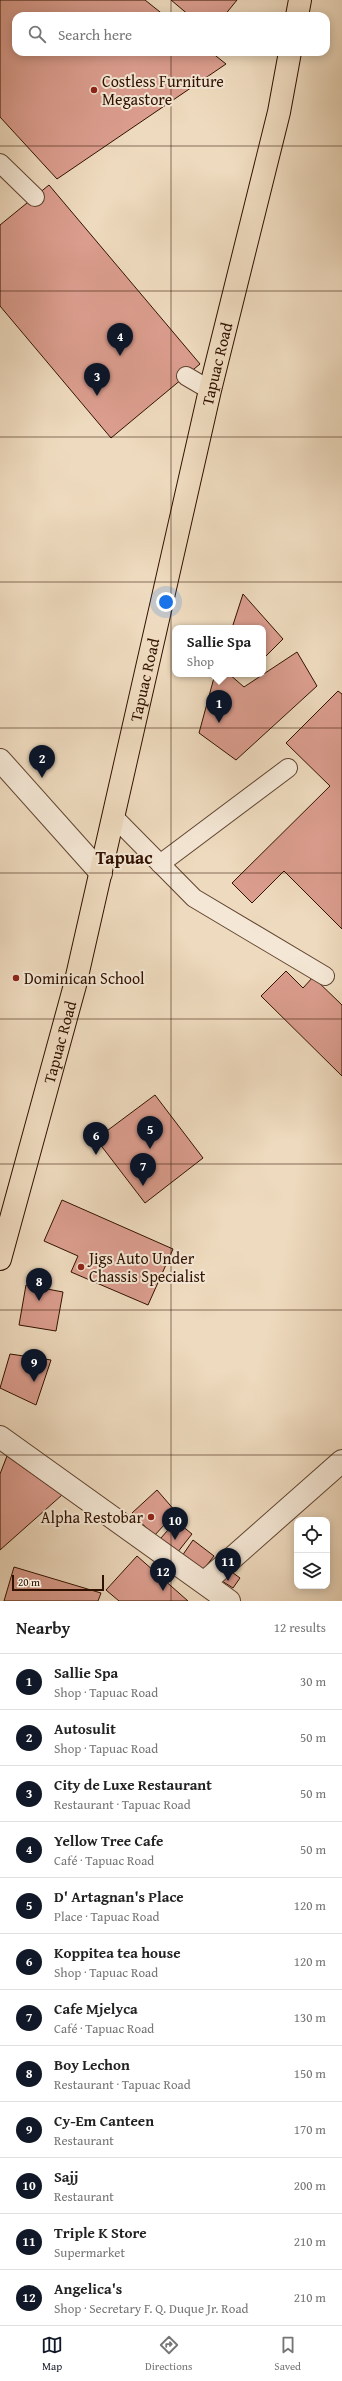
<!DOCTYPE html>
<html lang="en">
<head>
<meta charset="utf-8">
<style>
  :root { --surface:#fff; --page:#f2f2f2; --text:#222; --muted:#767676; --line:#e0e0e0; --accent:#111827 }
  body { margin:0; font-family:"Gentium Book Plus",serif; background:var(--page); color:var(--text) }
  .controls { position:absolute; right:12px; bottom:12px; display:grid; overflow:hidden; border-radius:8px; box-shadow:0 2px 10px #0003 }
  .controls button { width:36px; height:36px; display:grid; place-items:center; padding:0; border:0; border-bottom:1px solid var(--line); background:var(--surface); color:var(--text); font:20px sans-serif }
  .scale { position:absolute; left:12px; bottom:10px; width:92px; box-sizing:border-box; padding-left:4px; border:2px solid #311200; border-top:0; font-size:11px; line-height:14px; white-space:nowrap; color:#311200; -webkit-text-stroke:3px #f4e7d5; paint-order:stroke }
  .you { position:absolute; left:166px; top:602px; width:14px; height:14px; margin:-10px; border:3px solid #fff; border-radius:50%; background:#1a73e8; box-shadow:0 0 0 6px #1a73e833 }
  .badge { display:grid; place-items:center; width:26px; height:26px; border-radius:50%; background:var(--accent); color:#fff; font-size:13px; font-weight:700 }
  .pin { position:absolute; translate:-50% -33px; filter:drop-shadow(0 1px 2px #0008) }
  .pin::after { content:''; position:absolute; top:21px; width:14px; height:12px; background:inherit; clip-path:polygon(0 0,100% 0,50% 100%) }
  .popup { position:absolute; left:172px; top:625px; width:94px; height:52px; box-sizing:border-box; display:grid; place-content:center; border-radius:8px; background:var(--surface); filter:drop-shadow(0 1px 3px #0005); font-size:13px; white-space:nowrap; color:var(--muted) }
  .popup b { font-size:15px; color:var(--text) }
  .popup::after { content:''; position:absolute; left:50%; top:100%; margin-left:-8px; border:8px solid transparent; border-top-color:var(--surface) }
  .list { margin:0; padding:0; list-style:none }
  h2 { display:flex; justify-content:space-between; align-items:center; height:52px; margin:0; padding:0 16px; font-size:17px }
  h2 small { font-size:13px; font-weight:400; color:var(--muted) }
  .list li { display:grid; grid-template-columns:26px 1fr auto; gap:12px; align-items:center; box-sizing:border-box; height:56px; padding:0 16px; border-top:1px solid var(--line) }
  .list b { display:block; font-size:15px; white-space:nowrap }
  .list p { margin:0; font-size:13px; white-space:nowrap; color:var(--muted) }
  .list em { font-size:13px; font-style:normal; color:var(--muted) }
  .icon { flex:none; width:22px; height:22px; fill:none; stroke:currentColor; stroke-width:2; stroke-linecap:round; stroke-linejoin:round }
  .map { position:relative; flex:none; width:342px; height:1601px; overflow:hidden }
  .search { position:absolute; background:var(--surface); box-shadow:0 2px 10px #0003; left:12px; right:12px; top:12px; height:44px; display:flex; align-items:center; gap:10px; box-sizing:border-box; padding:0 14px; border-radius:12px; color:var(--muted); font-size:15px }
  .sheet { height:724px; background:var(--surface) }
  nav { display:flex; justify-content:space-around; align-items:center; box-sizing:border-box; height:56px; border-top:1px solid var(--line); background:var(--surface); font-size:11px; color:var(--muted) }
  nav a { display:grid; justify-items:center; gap:2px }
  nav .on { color:var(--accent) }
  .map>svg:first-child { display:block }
  .building { fill:#db9d8e; stroke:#311200 }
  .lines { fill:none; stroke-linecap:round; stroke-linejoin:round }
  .service-casing { stroke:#604430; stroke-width:20 }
  .minor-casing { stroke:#604430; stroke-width:24 }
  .primary-casing { stroke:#311200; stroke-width:24 }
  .service { stroke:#f4e7d5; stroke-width:18 }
  .minor { stroke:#f4e7d5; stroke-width:22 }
  .primary { stroke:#eedabe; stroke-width:22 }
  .grid { fill:none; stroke:#311200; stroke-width:1; stroke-opacity:0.55 }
  .poi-dot { fill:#8f2418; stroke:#f4e7d5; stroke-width:1.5 }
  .labels { text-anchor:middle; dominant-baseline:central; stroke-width:4; stroke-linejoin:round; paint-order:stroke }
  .poi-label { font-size:16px; fill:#311200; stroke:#f4e7d5; text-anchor:start }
  .street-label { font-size:16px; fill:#311200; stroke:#f4e7d5 }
  .quarter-label { font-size:18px; font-weight:bold; fill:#311200; stroke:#f4e7d5 }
</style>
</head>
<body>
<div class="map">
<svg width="342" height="1601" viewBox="0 0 342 1601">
  <rect width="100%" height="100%" fill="#eedabe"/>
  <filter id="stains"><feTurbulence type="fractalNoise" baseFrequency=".005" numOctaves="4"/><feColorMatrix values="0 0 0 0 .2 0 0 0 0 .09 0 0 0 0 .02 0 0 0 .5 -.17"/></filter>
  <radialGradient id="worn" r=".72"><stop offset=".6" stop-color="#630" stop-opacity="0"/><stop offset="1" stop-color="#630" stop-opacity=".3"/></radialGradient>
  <path class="building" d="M0 0H145L165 16H16V52H211L226 64 57 179 0 117Z
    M171 0H237L224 16H190Z
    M49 185 200 364 111 438 0 306V225Z
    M243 594 283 639 263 659V628H232Z
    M297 652 317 686 236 760 199 733 215 674H229L244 687Z
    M338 691 342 694V929L284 871 252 903 232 883 330 786 286 743Z
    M286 971 303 988 313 977 342 1005V1076L261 996Z
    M155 1095 203 1158 145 1203 96 1139Z
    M62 1200 173 1249 148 1305 71 1272 78 1256 44 1241Z
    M26 1285 63 1292 56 1331 19 1325Z
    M10 1354 51 1360 36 1405 0 1388Z
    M7 1456 62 1495 0 1550V1474Z
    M157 1490 176 1512 154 1536 132 1513Z
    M176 1521 192 1534 177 1553 160 1539Z
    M193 1540 214 1556 203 1570 182 1556Z
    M137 1556 188 1601H119L106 1590Z
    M14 1567 101 1593 98 1601H4Z
    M229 1570 240 1578 233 1588 222 1581Z"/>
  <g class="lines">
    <defs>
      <path id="service" d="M0 163 35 197
        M186 376 210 390
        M114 817 194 898 325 976
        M160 864 288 768"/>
      <path id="minor" d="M0 760 101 873
        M0 1437 229 1601
        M205 1582 342 1461"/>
      <g id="primary">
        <path d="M297 16 300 0"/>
        <path id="s1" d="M0 1259 75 985 210 390 279 112 290 52"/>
      </g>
    </defs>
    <use href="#service" class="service-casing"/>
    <use href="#minor" class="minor-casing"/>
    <use href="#primary" class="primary-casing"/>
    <use href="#service" class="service"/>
    <use href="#minor" class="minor"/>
    <use href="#primary" class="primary"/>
  </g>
  <path class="grid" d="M171 0V16M171 52V1601M0 146H342M0 291H342M0 437H342M0 582H342M0 728H342M0 873H342M0 1019H342M0 1164H342M0 1310H342M0 1455H342"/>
  <g class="poi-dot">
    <circle cx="94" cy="90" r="4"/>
    <circle cx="16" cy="978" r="4"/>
    <circle cx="81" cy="1267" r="4"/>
    <circle cx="151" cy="1517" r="4"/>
  </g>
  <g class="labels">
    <g class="poi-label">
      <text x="102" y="81">Costless Furniture<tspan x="102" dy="18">Megastore</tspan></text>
      <text x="24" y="978">Dominican School</text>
      <text x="89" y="1258">Jigs Auto Under<tspan x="89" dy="18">Chassis Specialist</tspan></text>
      <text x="143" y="1517" text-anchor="end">Alpha Restobar</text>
    </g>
    <g class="street-label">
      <text stroke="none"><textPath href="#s1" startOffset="921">Tapuac Road</textPath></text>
      <text stroke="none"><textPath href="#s1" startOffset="597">Tapuac Road</textPath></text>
      <text stroke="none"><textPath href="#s1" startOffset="225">Tapuac Road</textPath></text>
    </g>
    <g class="quarter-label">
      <text x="124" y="857">Tapuac</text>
    </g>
  </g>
  <rect width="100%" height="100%" filter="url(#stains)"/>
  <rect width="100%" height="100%" fill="url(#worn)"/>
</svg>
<div class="controls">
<button><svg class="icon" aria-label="locate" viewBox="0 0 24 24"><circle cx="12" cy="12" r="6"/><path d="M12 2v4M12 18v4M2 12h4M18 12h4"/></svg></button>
<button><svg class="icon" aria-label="layers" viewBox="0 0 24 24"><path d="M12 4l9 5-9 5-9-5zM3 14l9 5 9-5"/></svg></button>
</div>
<div class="scale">20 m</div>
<div class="you"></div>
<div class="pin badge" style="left:219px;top:723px">1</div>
<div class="popup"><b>Sallie Spa</b>Shop</div>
<div class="pin badge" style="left:42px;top:778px">2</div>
<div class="pin badge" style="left:97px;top:396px">3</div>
<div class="pin badge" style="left:120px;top:356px">4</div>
<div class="pin badge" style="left:150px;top:1149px">5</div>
<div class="pin badge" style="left:96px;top:1155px">6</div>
<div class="pin badge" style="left:143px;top:1186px">7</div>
<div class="pin badge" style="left:39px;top:1301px">8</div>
<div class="pin badge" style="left:34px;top:1382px">9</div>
<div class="pin badge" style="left:175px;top:1540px">10</div>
<div class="pin badge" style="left:228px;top:1581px">11</div>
<div class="pin badge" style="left:163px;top:1591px">12</div>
<div class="search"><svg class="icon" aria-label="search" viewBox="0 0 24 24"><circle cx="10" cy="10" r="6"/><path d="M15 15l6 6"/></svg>Search here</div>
</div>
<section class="sheet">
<h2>Nearby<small>12 results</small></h2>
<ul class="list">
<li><span class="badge">1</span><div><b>Sallie Spa</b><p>Shop · Tapuac Road</p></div><em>30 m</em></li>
<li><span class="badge">2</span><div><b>Autosulit</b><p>Shop · Tapuac Road</p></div><em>50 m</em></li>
<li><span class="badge">3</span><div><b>City de Luxe Restaurant</b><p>Restaurant · Tapuac Road</p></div><em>50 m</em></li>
<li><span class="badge">4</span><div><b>Yellow Tree Cafe</b><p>Café · Tapuac Road</p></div><em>50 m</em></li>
<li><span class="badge">5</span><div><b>D' Artagnan's Place</b><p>Place · Tapuac Road</p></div><em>120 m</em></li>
<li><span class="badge">6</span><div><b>Koppitea tea house</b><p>Shop · Tapuac Road</p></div><em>120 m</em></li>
<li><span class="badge">7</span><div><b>Cafe Mjelyca</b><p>Café · Tapuac Road</p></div><em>130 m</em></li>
<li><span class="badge">8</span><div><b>Boy Lechon</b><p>Restaurant · Tapuac Road</p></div><em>150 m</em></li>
<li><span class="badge">9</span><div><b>Cy-Em Canteen</b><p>Restaurant</p></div><em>170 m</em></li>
<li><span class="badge">10</span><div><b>Sajj</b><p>Restaurant</p></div><em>200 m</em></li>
<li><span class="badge">11</span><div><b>Triple K Store</b><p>Supermarket</p></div><em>210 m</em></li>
<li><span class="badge">12</span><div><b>Angelica's</b><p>Shop · Secretary F. Q. Duque Jr. Road</p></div><em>210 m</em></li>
</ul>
</section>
<nav>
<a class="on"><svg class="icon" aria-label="map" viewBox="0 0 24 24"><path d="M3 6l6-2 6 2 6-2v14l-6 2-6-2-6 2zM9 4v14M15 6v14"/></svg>Map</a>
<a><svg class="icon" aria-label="directions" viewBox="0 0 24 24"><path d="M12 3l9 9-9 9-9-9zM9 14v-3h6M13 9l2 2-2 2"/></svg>Directions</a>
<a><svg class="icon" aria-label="saved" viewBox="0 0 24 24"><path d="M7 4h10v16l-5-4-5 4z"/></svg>Saved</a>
</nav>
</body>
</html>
